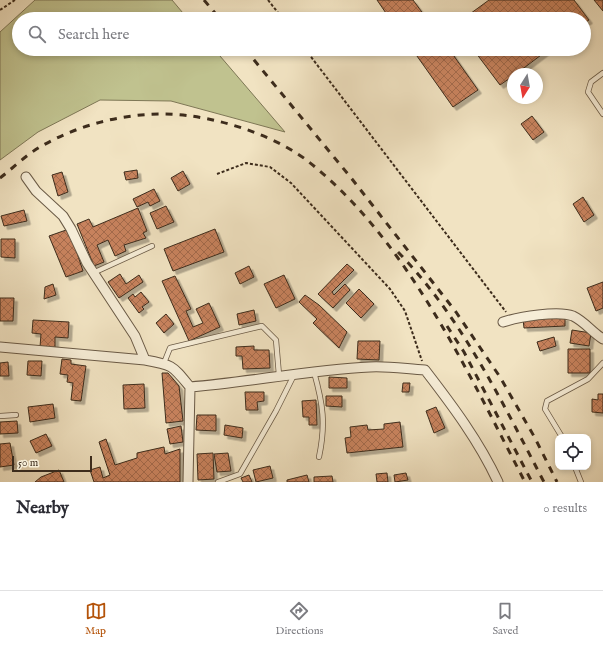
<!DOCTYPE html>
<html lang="en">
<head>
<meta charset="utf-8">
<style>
  :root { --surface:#fff; --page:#f2f2f3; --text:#2b2b33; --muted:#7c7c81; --line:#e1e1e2; --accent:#b45309 }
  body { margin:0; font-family:"IM FELL English",serif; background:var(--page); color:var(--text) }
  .controls { position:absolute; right:12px; bottom:12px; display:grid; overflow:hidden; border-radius:8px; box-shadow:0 2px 6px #0003 }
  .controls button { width:36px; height:36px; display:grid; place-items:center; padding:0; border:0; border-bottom:1px solid var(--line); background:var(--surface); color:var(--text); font:20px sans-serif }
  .compass { position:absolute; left:507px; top:68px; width:36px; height:36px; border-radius:50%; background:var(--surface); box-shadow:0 2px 6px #0003; rotate:191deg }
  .scale { position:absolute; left:12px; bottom:10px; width:80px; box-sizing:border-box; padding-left:4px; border:2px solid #3d2c1c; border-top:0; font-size:11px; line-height:14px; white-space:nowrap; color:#3d2c1c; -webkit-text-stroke:3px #f6edd7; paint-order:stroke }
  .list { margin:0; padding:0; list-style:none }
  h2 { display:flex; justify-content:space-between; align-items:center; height:52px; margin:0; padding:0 16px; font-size:17px }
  h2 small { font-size:13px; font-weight:400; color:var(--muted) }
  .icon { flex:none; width:22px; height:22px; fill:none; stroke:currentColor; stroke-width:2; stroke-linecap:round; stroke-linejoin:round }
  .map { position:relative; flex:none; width:603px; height:482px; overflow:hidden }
  .search { position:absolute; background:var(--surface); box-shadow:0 2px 6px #0003; left:12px; right:12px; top:12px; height:44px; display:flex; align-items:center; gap:10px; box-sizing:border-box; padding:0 14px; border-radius:22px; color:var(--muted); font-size:15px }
  .sheet { height:108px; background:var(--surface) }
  nav { display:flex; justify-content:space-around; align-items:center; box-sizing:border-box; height:56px; border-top:1px solid var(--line); background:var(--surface); font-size:11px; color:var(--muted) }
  nav a { display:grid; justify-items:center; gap:2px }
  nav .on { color:var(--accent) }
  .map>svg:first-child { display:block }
  .green { fill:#c0c28f; stroke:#7e7756 }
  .building { fill:url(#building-cross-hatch); stroke:#3d2c1c; filter:url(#shadow) }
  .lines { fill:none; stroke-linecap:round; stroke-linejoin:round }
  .lane-casing { stroke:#6a5a46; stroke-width:6 }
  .street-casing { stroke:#6a5a46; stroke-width:11 }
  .path { stroke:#3d2c1c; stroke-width:2; stroke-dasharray:3 2; stroke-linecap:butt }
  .lane { stroke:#f6edd7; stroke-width:4.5 }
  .street { stroke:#f6edd7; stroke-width:9 }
  .rail { stroke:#3d2c1c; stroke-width:3; stroke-dasharray:7 7; stroke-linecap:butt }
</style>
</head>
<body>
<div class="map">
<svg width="603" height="482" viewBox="0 0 603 482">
  <defs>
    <pattern id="building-cross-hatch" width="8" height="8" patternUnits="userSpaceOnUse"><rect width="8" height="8" fill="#c7825d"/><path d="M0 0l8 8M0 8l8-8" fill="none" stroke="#a36b4c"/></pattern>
    <filter id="shadow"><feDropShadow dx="3.5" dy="3.5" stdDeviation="0" flood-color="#0004"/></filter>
  </defs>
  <rect width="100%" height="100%" fill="#f1e3c2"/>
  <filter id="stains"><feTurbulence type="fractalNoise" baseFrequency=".005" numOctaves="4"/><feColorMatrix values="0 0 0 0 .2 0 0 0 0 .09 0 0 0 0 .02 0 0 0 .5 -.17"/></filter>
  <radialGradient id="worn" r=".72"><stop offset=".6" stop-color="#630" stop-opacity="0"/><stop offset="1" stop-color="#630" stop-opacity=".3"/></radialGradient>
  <path class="green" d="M35 0H172L188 19H19V49H214L285 132 171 101 100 100 38 132 0 160V32Z"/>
  <path class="building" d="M377 0H413L427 19H390Z
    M489 0H574L589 20 584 23V19H463Z
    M594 0H603V11Z
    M412 49H449L478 90 453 107Z
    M473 49H549L516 74H513V76L500 85Z
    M532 116 544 132 533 140 521 124Z
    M137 170 138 178 126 180 124 172Z
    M183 171 190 184 178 191 171 178Z
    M62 172 68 192 58 196 52 175Z
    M154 189 160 201 150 206 148 202 137 207 133 199Z
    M583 197 594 215 584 222 573 204Z
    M166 206 174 222 157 229 150 213Z
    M138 208 147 231 143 233 146 238 124 245 126 251 115 256 108 240 97 245 104 262 94 266 77 224 89 219 93 227Z
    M24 210 27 221 4 226 1 216Z
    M69 229 83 271 66 277 49 236Z
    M215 229 224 252 173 271 164 249Z
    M1 239H15V258L1 257Z
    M347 264 354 270 332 292 334 295 345 284 350 290 333 308 318 294Z
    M249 266 254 277 240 284 235 273Z
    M120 274 126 284 139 275 143 282 119 298 108 282Z
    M284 275 295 299 276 308 264 284Z
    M175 276 191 309 186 311 193 327 203 323 196 309 209 303 220 327 189 341 162 281Z
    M603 282V308L596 311 587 288Z
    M53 284 56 295 44 299 45 287Z
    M359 289 374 304 361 318 346 303Z
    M141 292 149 302 142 307 144 309 139 313 128 298 133 294 135 297Z
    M305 295 319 305 347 332 339 348 313 323 317 319 299 302Z
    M0 298H14L13 321H0Z
    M254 310 256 321 239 325 237 314Z
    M166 314 174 324 164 333 156 323Z
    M565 317V326L524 328 523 319Z
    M33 320 69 322 68 338 55 337V348L40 347 41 334 32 333Z
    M572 330 591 333 589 346 570 343Z
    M554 337 556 346 540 351 537 342Z
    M358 341H380L379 360 357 359Z
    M254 346V350H269L270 368 243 369 242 356H236V347Z
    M568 349H590V373H568Z
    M62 359 71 360V364L86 366 81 401 71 400 73 383 67 382 68 375 60 374Z
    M28 361H42L41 376 27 375Z
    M8 362 9 376H0V363Z
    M162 373H168L179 386 183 421 166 423Z
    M329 377 347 378V388H329Z
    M403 383H410L409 392H402Z
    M144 384 145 408 124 409 123 385Z
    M245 392H264V401L257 402 258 410H246Z
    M598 394H603V413L592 412V399L598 400Z
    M326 396H342V407L326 406Z
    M316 400 317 425H309V417H303L302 401Z
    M53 404 55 418 30 422 28 407Z
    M436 407 445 428 434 433 426 411Z
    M197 415H216V431L196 430Z
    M17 421 18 433 0 434V422Z
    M400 422 403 447 347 453 345 438 351 437 350 427 367 425 368 430 384 429V424Z
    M225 425 243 428 242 438 224 435Z
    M181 426 183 442 170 444 167 429Z
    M46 434 52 446 36 453 30 441Z
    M106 439 115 465 137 458V453L164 447 165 454 180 449V482H94L90 470 100 467 103 478 110 475 99 442Z
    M10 443 14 465 0 467V444Z
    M213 453 214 479 198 480 197 454Z
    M228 453 231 471 217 472 214 454Z
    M270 466 273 478 256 482 253 470Z
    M59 470 64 482H35L41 477Z
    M387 473 388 482H377L376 474Z
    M406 473 408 480 395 482 394 475Z
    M249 475 252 482H243L241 478Z
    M307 475 309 482H287V480Z
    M332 476 333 482H314V477Z"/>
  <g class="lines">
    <defs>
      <path id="lane" d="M603 73 591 82 588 92 603 114
        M93 273 152 246
        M164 363 170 348 262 326 276 340 279 375
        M314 372C323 404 326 424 319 457
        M0 416 16 415
        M562 437 545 409 547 401 588 379 603 363
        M575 467 581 482
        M218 482 240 474 276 411 294 375"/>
      <path id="street" d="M26 177 36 191 63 216 71 229 87 263 135 336 145 360
        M503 322C519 317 558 310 573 316 584 321 593 333 603 339
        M0 347 145 360C173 365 172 365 190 387 250 382 309 370 370 367 388 366 407 369 425 370 452 405 479 441 498 482
        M188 482 190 387"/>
    </defs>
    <use href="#lane" class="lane-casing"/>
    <use href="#street" class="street-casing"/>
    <path class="path" d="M268 0 283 19
      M0 10 15 0
      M305 49 506 312
      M217 174 246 163 270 167 291 183 390 289 405 311 422 361"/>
    <use href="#lane" class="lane"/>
    <use href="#street" class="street"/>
    <path class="rail" d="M204 0 220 19
      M245 49 352 179 456 312 500 377 535 438 557 482
      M0 178C13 168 26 155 40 147 84 121 141 109 191 116 229 121 279 138 309 162 408 241 467 371 525 482
      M398 252C462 318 502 402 544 482
      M447 326 464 352 532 482"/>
  </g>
  <rect width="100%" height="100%" filter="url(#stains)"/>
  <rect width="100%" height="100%" fill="url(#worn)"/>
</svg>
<div class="controls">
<button><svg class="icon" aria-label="locate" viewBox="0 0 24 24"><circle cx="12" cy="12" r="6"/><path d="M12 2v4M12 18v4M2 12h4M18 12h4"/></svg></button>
</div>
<svg class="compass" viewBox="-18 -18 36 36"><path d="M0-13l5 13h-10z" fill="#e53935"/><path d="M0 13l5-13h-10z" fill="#7c7c81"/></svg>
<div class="scale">50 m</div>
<div class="search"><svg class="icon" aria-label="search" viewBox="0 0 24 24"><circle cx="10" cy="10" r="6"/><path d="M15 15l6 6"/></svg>Search here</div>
</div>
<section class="sheet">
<h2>Nearby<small>0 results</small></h2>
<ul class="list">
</ul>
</section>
<nav>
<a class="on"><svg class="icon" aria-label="map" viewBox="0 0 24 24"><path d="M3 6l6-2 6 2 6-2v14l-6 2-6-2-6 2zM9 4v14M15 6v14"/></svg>Map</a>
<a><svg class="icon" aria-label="directions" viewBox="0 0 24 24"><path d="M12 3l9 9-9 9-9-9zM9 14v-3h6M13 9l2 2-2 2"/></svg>Directions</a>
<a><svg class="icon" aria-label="saved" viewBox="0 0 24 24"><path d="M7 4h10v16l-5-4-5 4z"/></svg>Saved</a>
</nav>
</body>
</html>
